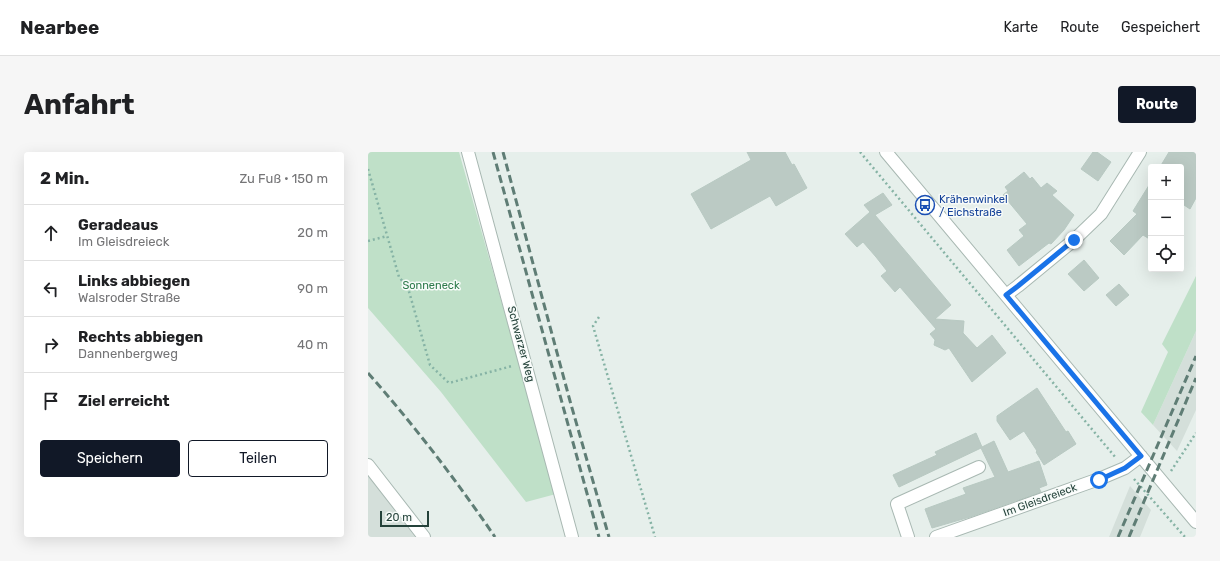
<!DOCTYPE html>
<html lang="de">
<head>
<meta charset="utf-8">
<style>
  :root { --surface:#fff; --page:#f6f6f6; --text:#202124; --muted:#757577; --line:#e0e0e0; --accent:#111827 }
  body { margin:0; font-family:Rubik,sans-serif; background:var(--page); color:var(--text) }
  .controls { position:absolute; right:12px; top:12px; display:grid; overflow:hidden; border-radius:4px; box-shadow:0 4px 16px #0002 }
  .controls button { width:36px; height:36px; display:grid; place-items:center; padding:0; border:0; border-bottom:1px solid var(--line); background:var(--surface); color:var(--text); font:20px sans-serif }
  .scale { position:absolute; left:12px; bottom:10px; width:49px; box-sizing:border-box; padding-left:4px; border:2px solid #24423a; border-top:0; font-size:11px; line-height:14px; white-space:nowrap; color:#24423a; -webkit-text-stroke:3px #f7fbf9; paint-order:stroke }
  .stop { position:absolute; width:12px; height:12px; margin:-9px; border:3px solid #1a73e8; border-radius:50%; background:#fff }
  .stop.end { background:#1a73e8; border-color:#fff; box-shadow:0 1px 4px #0008 }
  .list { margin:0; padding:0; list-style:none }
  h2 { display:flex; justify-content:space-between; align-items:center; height:52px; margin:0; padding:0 16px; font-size:17px }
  h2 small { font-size:13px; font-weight:400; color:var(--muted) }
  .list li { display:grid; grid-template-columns:26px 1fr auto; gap:12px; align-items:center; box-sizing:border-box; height:56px; padding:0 16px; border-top:1px solid var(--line) }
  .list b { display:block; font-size:15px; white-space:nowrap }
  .list p { margin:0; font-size:13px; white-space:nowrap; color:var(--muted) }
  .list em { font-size:13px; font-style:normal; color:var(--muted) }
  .actions { display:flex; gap:8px; padding:12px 16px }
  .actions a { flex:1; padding:9px 0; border:1px solid var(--accent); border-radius:4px; text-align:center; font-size:14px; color:var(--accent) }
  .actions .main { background:var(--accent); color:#fff }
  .icon { flex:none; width:22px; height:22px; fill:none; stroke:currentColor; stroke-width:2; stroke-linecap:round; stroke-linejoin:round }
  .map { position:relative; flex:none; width:828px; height:385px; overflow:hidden; border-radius:4px }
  header { display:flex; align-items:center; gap:24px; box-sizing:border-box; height:56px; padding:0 20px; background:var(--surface); border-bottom:1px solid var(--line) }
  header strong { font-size:19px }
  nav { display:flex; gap:22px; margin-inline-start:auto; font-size:14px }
  .intro { display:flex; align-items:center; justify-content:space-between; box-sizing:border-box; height:96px; padding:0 24px }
  h1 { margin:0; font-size:28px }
  .button { padding:10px 18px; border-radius:4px; background:var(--accent); color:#fff; font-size:14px; font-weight:700 }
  main { display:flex; gap:24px; padding:0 24px }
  aside { flex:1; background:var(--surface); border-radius:4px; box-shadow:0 4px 16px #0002 }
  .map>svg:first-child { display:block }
  .built { fill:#d4dfda }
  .green { fill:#bfe0c8 }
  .building { fill:#bbcac4; stroke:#b8c9c2 }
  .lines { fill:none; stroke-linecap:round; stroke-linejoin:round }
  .minor-casing { stroke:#a8b8b2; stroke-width:14 }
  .path { stroke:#86b3a5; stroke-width:2.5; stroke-dasharray:2 3; stroke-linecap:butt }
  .minor { stroke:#fff; stroke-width:12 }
  .rail { stroke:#5f7d75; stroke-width:3; stroke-dasharray:8 4; stroke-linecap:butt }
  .route { stroke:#1a73e8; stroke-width:5 }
  .labels { text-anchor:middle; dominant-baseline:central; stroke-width:3; stroke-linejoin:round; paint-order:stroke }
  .transit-label { font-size:11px; fill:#164399; stroke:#f7fbf9; text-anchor:start }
  .park-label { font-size:11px; fill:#2d7a4b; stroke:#f7fbf9 }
  .street-label { font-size:11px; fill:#24423a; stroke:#f7fbf9 }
</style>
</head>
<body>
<header>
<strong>Nearbee</strong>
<nav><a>Karte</a><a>Route</a><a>Gespeichert</a></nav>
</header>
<div class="intro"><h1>Anfahrt</h1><a class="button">Route</a></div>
<main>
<aside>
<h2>2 Min.<small>Zu Fuß · 150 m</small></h2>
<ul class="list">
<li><svg class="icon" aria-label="ahead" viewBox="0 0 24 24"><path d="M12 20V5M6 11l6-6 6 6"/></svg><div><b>Geradeaus</b><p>Im Gleisdreieck</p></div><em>20 m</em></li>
<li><svg class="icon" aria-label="left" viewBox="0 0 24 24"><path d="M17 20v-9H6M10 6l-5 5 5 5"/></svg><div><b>Links abbiegen</b><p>Walsroder Straße</p></div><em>90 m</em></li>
<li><svg class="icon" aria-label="right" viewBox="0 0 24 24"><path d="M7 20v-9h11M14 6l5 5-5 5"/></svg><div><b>Rechts abbiegen</b><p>Dannenbergweg</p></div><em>40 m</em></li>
<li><svg class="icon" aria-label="arrive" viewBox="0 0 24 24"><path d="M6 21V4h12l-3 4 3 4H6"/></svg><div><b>Ziel erreicht</b></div></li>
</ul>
<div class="actions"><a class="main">Speichern</a><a>Teilen</a></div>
</aside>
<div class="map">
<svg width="828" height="385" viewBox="0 0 828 385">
  <rect width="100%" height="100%" fill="#e6efeb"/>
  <path class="built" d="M828 179V258L809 299 785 273Z
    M0 324 21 351 47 385H0Z
    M762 334 783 358 772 385H741Z"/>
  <path class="green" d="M0 0H91L188 342 158 350 73 240 0 156Z
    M828 124V179L785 273 773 260 800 200 794 192Z"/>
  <path class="building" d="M379 0H417L424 13 426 12 439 36 408 54 402 44 343 77 323 42 383 8Z
    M725 0H729L743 10 730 29 713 17Z
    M801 0H828V46L822 57 813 51V15H792Z
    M656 20 662 27 664 25 673 36 679 31 689 39 684 43 706 63 696 78 683 92 681 91 651 114 639 98 656 84 651 78 659 72 635 43 640 39 637 35Z
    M783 30V88L775 83 756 103 742 89 769 62 765 59Z
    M515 41 524 53 507 63 583 153 567 167 596 169 595 181 609 196 624 183 638 201 604 230 581 196 577 198 566 193 567 188 562 182 568 177 532 135 527 140 513 124 519 119 508 105 495 90 489 95 477 82 502 60 496 53Z
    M716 108 731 126 716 139 700 122Z
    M751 132 761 143 748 154 738 143Z
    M669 236 698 280 700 279 708 292 676 313 668 300 669 299 656 279 642 288 629 269V264Z
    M608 281 614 295 626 289 640 320 671 309 679 333 671 336 673 340 602 365 564 376 557 357 598 342 595 336 627 325 613 296 531 335 525 323 569 303 567 300Z"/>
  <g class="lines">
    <defs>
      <path id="minor" d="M100 0 204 385
        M518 0 828 370
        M638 143 650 134 706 88 733 62 772 0
        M0 313 56 385
        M540 385 529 352 611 315
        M568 385 731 327 757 316 773 304"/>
    </defs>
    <use href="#minor" class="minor-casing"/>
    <path class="path" d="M492 0 748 306
      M0 17 31 125 40 136 62 213 81 231 144 214
      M0 89 19 84
      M231 165 225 174 287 385
      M803 319 828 281
      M766 327 817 385"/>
    <use href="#minor" class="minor"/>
    <path class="rail" d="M125 0 231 385
      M135 0 202 249 241 385
      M0 221C46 273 88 328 127 385
      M750 385 828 204
      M761 385 828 226"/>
  </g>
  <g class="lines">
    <path class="route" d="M706 88 650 134 638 143 773 304 757 316 731 328"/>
  </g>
  <defs>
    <symbol id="bus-ring" viewBox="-11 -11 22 22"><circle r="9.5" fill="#f7fbf9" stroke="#1a4fb4" stroke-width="1.5"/><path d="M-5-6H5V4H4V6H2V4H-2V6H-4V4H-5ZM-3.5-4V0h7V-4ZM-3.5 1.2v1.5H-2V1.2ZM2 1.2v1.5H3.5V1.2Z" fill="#1a4fb4"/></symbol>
  </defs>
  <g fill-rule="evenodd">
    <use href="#bus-ring" x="546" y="42" width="22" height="22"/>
  </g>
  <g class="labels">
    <g class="transit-label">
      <text x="571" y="47">Krähenwinkel<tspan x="571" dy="13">/ Eichstraße</tspan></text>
    </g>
    <g class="park-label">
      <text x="63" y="133">Sonneneck</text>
    </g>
    <g class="street-label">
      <text transform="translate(153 192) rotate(75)">Schwarzer Weg</text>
      <text transform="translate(672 348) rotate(-20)">Im Gleisdreieck</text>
    </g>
  </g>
</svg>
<div class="controls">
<button>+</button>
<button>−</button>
<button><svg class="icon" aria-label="locate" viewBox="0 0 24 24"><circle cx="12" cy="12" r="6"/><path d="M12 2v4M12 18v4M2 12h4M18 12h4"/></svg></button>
</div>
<div class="scale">20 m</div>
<div class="stop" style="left:731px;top:328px"></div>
<div class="stop end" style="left:706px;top:88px"></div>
</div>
</main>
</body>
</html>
